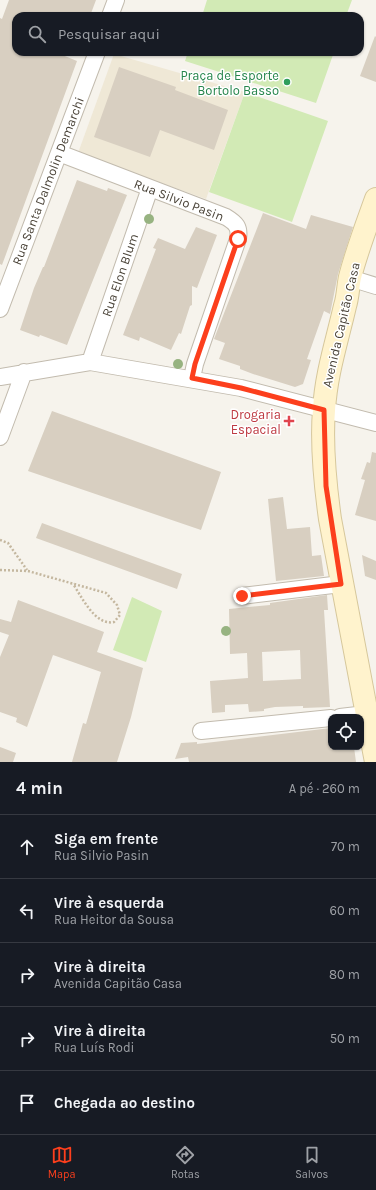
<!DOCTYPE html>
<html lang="pt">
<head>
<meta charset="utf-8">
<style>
  :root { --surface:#171b24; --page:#242831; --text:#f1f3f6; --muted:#9ea1a6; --line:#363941; --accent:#fc3f1d }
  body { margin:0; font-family:Karla,sans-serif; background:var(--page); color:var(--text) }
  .controls { position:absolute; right:12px; bottom:12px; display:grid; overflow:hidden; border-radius:8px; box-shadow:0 1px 3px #0004 }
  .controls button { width:36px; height:36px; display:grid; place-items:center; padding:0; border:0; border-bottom:1px solid var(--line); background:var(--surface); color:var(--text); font:20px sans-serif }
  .stop { position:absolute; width:12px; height:12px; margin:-9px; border:3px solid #fc3f1d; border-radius:50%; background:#fff }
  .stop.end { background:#fc3f1d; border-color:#fff; box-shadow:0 1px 4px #0008 }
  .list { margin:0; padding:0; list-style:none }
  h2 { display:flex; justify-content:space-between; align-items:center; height:52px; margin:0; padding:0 16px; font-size:17px }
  h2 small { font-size:13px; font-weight:400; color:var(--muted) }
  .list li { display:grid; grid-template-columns:26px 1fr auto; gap:12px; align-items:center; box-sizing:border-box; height:64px; padding:0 16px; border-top:1px solid var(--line) }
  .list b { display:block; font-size:15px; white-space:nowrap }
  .list p { margin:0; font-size:13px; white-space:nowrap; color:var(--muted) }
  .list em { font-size:13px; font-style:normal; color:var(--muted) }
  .icon { flex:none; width:22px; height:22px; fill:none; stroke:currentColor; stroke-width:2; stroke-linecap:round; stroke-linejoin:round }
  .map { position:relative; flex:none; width:376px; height:762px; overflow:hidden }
  .search { position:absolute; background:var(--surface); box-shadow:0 1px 3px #0004; left:12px; right:12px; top:12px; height:44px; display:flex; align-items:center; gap:10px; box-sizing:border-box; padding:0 14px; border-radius:12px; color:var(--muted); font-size:15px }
  .sheet { height:372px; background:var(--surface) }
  nav { display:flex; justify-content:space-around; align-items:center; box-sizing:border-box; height:56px; border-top:1px solid var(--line); background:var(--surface); font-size:11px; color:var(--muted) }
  nav a { display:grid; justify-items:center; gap:2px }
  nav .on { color:var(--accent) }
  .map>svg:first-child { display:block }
  .education { fill:#efe8d6 }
  .green { fill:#d2eab5 }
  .building { fill:#d8cfc1; fill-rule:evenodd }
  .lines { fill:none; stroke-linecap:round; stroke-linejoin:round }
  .street-casing { stroke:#c2bbae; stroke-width:18 }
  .secondary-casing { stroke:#d6c79b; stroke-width:24 }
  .path { stroke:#c4b79f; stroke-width:2.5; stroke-dasharray:2 2; stroke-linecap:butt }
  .street { stroke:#fff; stroke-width:16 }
  .secondary { stroke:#fff3cd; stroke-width:22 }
  .tree { fill:#97b381 }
  .route { stroke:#fc3f1d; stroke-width:5 }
  .leisure-dot { fill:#2e9e5b; stroke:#fff; stroke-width:1.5 }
  .health-dot { fill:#e0444e; stroke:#fff; stroke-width:1.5 }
  .labels { text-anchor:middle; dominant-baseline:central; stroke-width:3; stroke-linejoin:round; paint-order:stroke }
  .leisure-label { font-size:13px; fill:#27864d; stroke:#fff; text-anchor:end }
  .street-label { font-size:13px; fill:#4b4439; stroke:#fff }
  .health-label { font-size:13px; fill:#be3a42; stroke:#fff; text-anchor:end }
</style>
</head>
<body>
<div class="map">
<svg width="376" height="762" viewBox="0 0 376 762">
  <rect width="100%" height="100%" fill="#f6f3ec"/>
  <path class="education" d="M114 54 245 92 206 199 78 153Z"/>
  <path class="green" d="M207 0H352L346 16H202Z
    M188 52H334L316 103 185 61Z
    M245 92 328 121 292 222 209 192Z
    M132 597 162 611 146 662 113 650Z"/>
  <path class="building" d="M9 0H96L90 16H16V52H55L77 61 2 265 0 264V18L2 19Z
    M375 36 376 37V82L360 76Z
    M119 67 176 87 175 90 228 110 214 150 160 130 150 157 94 137Z
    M77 180 107 191 108 188 127 195 67 345 40 335 39 337 20 330 34 288 43 267H44Z
    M263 213 306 229 311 215 353 227 338 274 330 314 324 311 307 359 311 360 303 384 295 387 253 374 240 369V366L219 359 225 343 214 339Z
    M196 227 217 235 197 288 192 286V305L190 306 181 334 179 333 171 350 140 337 139 341 123 335 156 249 153 248 158 238 185 249Z
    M52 411 221 472 201 530 28 471Z
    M372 452 376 453V521L355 515 365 480 361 479 367 462 370 463Z
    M283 497 287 529 310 527 312 556 321 555 324 576 276 581 268 499Z
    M42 523 182 574 177 589 36 538Z
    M362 555 376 561V580L365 576Z
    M327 595 328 610H324L330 707 303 708V706L275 707 264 709V711L249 712 248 704 225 705V712L212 713 210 681 248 678 247 653 230 654 229 609 270 605V603ZM300 650 301 679 263 681 262 652Z
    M18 600 104 632 97 652 143 668 131 717 117 762H72L83 723 86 724 101 672 53 655 27 727 16 722 17 718 0 712V657L9 635 0 632V619L11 622Z
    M331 728V747H354L356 762H189L188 757 175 759 181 743 197 742V744Z
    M0 747 16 753 13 762H0Z"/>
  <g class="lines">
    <defs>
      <path id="street" d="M110 16 116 0
        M59 153 226 217C236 223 240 227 238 239L195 364 192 378
        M350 278 376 286
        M0 309 97 52
        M90 362 150 188
        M0 377 90 362 241 388 376 423
        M0 437 24 372
        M242 596 341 584
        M340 717 366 714
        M201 731 331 718"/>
      <path id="secondary" d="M376 199C367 224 357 250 350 277 348 286 348 297 345 306 337 341 326 374 324 410 321 446 325 483 330 519L376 762"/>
    </defs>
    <use href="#street" class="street-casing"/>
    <use href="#secondary" class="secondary-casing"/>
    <path class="path" d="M0 540 8 543 27 570
      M0 570 28 571 106 593 117 605 120 615 114 622C95 626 82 597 73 584"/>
    <use href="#street" class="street"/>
    <use href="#secondary" class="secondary"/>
  </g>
  <g class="tree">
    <circle cx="149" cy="219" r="5"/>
    <circle cx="178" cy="364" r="5"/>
    <circle cx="226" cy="631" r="5"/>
  </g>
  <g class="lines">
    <path class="route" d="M238 239 195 364 192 378 241 388 324 410 326 486 341 584 242 596"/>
  </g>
  <circle class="leisure-dot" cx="287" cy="82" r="4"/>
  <path class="health-dot" d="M287 415h4v4h4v4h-4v4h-4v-4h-4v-4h4z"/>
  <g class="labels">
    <g class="leisure-label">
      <text x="279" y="75">Praça de Esporte<tspan x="279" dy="15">Bortolo Basso</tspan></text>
    </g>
    <g class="street-label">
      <text transform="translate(48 181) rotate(-69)">Rua Santa Dalmolin Demarchi</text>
      <text transform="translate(179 200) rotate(21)">Rua Silvio Pasin</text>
      <text transform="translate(120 275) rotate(-71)">Rua Elon Blum</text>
      <text transform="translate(341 325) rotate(-77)">Avenida Capitão Casa</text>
    </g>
    <g class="health-label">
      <text x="281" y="414">Drogaria<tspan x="281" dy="15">Espacial</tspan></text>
    </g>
  </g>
</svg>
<div class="controls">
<button><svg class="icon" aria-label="locate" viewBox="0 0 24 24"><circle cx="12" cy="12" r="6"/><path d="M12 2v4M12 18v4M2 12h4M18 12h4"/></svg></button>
</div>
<div class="stop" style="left:238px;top:239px"></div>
<div class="stop end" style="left:242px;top:596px"></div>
<div class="search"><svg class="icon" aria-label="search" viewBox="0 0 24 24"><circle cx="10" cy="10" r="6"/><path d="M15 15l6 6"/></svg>Pesquisar aqui</div>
</div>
<section class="sheet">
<h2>4 min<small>A pé · 260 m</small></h2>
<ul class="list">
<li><svg class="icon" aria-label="ahead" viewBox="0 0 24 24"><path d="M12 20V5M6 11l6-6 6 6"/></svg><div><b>Siga em frente</b><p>Rua Silvio Pasin</p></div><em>70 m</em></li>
<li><svg class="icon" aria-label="left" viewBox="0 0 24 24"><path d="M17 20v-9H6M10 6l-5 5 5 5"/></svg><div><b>Vire à esquerda</b><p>Rua Heitor da Sousa</p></div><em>60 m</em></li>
<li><svg class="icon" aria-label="right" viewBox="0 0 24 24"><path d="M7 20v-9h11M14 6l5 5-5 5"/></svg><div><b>Vire à direita</b><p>Avenida Capitão Casa</p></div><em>80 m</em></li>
<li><svg class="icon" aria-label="right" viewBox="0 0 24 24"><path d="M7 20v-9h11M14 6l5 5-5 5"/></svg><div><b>Vire à direita</b><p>Rua Luís Rodi</p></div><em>50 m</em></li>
<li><svg class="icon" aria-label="arrive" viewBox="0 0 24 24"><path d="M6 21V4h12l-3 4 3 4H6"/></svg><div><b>Chegada ao destino</b></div></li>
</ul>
</section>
<nav>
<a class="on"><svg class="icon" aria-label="map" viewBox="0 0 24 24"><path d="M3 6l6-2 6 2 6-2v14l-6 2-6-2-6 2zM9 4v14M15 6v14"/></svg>Mapa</a>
<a><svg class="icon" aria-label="directions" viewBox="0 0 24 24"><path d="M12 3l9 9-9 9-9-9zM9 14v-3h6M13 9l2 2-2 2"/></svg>Rotas</a>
<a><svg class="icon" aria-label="saved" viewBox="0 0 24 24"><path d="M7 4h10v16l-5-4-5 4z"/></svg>Salvos</a>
</nav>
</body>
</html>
